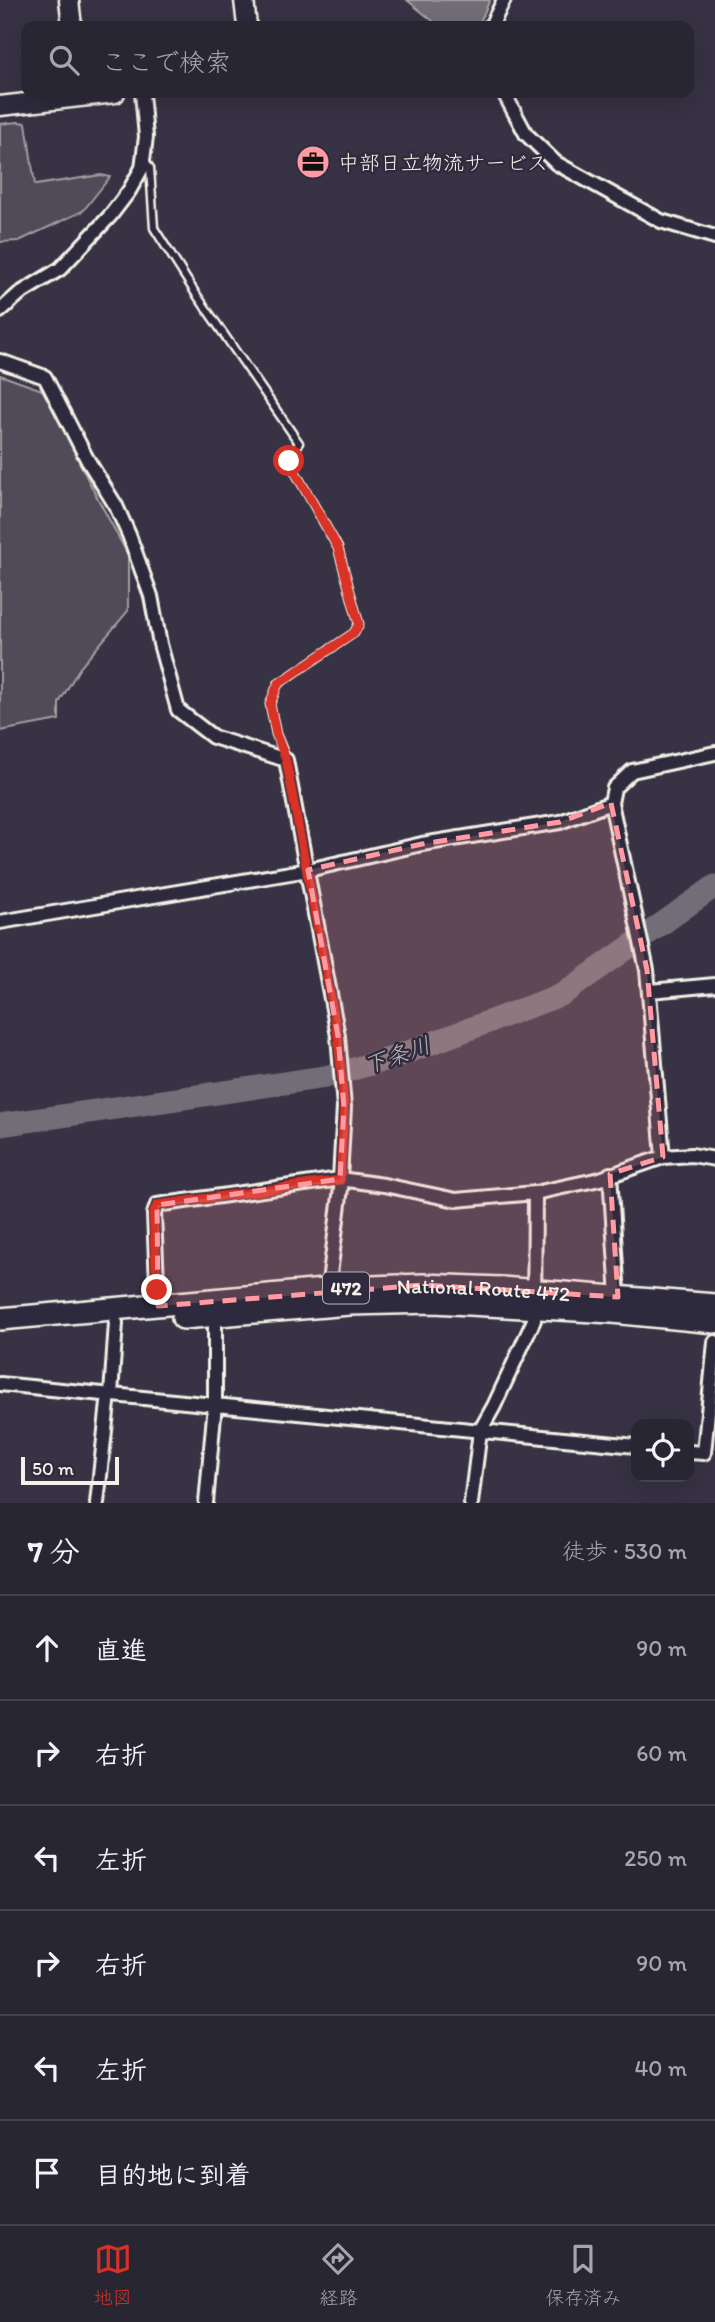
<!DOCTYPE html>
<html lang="ja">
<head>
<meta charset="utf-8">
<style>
  :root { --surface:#292633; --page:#312e3b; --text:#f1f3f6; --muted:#a5a5ac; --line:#45434e; --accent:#d93025 }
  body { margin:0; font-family:Itim,"Klee One",sans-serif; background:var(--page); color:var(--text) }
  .controls { position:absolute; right:21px; bottom:21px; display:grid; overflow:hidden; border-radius:14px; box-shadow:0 7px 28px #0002 }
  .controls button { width:63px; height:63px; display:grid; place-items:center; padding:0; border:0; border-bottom:2px solid var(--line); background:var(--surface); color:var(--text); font:35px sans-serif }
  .scale { position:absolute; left:21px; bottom:18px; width:98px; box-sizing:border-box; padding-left:7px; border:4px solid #f4f1e8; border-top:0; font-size:19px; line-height:24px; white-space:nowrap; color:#f4f1e8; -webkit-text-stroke:5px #2f2a3d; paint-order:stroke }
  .stop { position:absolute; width:21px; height:21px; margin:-16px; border:5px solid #d93025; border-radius:50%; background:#fff }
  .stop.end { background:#d93025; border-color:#fff; box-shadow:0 2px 7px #0008 }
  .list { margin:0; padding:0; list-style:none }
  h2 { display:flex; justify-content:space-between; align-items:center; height:91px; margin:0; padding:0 28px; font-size:30px }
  h2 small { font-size:23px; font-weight:400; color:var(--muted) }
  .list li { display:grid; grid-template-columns:46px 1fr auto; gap:21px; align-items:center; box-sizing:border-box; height:105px; padding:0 28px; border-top:2px solid var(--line) }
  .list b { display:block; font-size:26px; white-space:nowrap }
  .list em { font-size:23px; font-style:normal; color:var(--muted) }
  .icon { flex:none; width:38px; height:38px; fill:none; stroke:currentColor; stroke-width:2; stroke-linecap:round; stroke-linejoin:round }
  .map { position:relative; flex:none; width:715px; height:1503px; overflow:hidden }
  .search { position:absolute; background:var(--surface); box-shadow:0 7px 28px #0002; left:21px; right:21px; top:21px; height:77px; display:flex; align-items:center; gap:18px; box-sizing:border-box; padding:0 24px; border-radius:14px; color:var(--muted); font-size:26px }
  .sheet { height:721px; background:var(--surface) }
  nav { display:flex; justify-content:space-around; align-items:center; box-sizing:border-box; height:98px; border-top:2px solid var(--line); background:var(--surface); font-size:19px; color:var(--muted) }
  nav a { display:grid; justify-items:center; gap:4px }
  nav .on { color:var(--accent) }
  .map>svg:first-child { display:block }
  .green { fill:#504b59; stroke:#a29ea0; stroke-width:2 }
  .water { fill:#726e77; stroke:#a6a2a4; stroke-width:2 }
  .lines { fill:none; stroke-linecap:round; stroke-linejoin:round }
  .river { stroke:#726e77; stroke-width:23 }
  .lane-casing { stroke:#f4f1e8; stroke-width:11 }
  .street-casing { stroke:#f4f1e8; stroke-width:18 }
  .secondary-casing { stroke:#f4f1e8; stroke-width:23 }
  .highway-casing { stroke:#f4f1e8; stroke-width:26 }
  .lane { stroke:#2f2a3d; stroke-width:6 }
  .street { stroke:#2f2a3d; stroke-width:12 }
  .secondary { stroke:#2f2a3d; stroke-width:18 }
  .highway { stroke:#2f2a3d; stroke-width:21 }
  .route { stroke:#d93025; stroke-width:9 }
  .marked { fill:#ff9aa2; fill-opacity:0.2; stroke:#ff9aa2; stroke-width:5; stroke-dasharray:14 9; stroke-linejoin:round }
  .labels { text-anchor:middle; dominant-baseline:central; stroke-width:5; stroke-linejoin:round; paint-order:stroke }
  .shield { fill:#2f2a3d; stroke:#b9b5b5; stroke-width:2 }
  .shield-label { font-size:19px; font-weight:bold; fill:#f4f1e8 }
  .poi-label { font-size:21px; fill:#f4f1e8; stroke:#2f2a3d; text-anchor:start }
  .street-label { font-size:21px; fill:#f4f1e8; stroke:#2f2a3d }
  .water-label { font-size:23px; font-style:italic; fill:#bab6b5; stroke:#2f2a3d }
</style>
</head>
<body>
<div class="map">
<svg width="715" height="1503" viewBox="0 0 715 1503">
  <rect width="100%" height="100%" fill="#373244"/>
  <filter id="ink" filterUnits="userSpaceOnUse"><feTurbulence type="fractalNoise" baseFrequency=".0143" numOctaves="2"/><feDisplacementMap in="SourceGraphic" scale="14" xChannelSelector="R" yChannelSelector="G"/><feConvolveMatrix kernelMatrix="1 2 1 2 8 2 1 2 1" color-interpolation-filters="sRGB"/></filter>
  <g filter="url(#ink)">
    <path class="green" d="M18 122 26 123 35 185 101 175 110 177 83 211 19 241 0 242V124Z
      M0 375 45 391 89 482 128 555V611L79 669 59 703V720L0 731Z"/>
    <path class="water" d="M407 0H490L479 24 439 26Z"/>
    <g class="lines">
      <path class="river" d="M0 1125 325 1077 392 1058 563 994 715 886"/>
      <defs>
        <path id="lane" d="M144 159 150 168 154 228 194 291 299 443 289 461 338 548 359 624 354 633 278 684 270 704 276 734 286 758"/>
        <path id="street" d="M491 26 504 0
          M504 93 526 134 556 163 661 221 715 237
          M0 311 19 294 60 269 110 216 129 191 142 168 146 137 142 93
          M0 361 45 377 87 459 116 506 129 535 151 596 160 644 178 710 213 737 286 760 338 1036 344 1107 340 1179
          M0 922 308 870 422 844 560 822 611 803
          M650 991 715 985
          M663 1157 647 970 611 803 614 788 632 771 715 753
          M610 1174 618 1297
          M328 1290 342 1180
          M158 1306 154 1214 157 1205 340 1179 384 1185 456 1200 535 1193 600 1179 663 1157 692 1155 715 1159
          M0 1384 636 1446
          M111 1394 116 1323
          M689 1452 704 1453 715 1342
          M97 1503 109 1394
          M206 1503 215 1404V1316
          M471 1503 480 1431 494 1406 534 1320 535 1193"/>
        <path id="secondary" d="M69 0 72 26
          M244 0 247 26
          M0 106 115 93"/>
        <g id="highway">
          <path d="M183 1318 349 1304 434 1302 612 1312 715 1322"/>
          <path id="s1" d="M0 1319 346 1288 423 1285 501 1288 715 1305"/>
        </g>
      </defs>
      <use href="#lane" class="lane-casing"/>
      <use href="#street" class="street-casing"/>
      <use href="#secondary" class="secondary-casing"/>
      <use href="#highway" class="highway-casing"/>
      <use href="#lane" class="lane"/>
      <use href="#street" class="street"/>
      <use href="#secondary" class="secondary"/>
      <use href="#highway" class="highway"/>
    </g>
  </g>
  <g class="lines" filter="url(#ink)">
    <path class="route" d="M157 1290 153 1214 157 1205 340 1180 344 1107 338 1037 286 760 276 734 270 704 278 684 354 633 359 624 338 548 289 461"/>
  </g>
  <path class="marked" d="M611 803 647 970 663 1157 610 1174 618 1297 423 1285 158 1306 157 1205 340 1179 344 1107 338 1036 308 870 422 844 560 822Z"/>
  <defs>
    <symbol id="office-disc" viewBox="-11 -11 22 22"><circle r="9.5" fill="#ff9aa2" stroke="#2f2a3d"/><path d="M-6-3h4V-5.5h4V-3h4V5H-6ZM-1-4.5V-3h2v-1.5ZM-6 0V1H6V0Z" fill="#111"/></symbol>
  </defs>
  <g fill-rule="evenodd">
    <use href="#office-disc" x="294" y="143" width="38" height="38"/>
  </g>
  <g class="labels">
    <rect class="shield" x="323" y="1272.5" width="46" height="31" rx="5"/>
    <g class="shield-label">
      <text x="346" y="1288">472</text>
    </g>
    <g class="poi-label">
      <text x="338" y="162">中部日立物流サービス</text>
    </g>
    <g class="street-label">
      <text stroke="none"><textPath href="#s1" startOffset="485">National Route 472</textPath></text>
    </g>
    <g class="water-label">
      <text transform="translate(397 1055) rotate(-19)">下条川</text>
    </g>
  </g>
</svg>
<div class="controls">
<button><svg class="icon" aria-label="locate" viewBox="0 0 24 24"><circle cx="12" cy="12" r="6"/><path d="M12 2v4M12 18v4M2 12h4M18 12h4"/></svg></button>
</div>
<div class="scale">50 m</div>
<div class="stop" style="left:289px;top:461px"></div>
<div class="stop end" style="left:157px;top:1290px"></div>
<div class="search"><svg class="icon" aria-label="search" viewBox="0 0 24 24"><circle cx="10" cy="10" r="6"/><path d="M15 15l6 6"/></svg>ここで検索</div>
</div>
<section class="sheet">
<h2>7 分<small>徒歩 · 530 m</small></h2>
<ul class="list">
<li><svg class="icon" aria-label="ahead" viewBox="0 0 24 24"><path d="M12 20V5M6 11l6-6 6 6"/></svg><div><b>直進</b></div><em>90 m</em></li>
<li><svg class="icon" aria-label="right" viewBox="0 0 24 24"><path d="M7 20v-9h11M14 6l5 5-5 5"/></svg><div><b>右折</b></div><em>60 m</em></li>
<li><svg class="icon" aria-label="left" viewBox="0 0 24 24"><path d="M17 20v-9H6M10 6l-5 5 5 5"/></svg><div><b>左折</b></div><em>250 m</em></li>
<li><svg class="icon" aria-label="right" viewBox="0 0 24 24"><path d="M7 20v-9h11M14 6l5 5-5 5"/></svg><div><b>右折</b></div><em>90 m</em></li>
<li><svg class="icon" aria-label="left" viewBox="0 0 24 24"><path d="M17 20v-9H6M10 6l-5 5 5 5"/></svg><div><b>左折</b></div><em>40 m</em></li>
<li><svg class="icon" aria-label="arrive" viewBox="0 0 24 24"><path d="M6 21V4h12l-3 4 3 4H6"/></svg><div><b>目的地に到着</b></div></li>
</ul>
</section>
<nav>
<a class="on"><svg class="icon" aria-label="map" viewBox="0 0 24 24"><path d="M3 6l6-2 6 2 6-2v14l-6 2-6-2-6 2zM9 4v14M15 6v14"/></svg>地図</a>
<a><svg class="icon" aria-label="directions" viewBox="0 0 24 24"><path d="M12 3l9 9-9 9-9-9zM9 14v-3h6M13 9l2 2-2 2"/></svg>経路</a>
<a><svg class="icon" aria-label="saved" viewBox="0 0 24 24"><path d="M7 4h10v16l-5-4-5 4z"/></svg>保存済み</a>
</nav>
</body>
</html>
